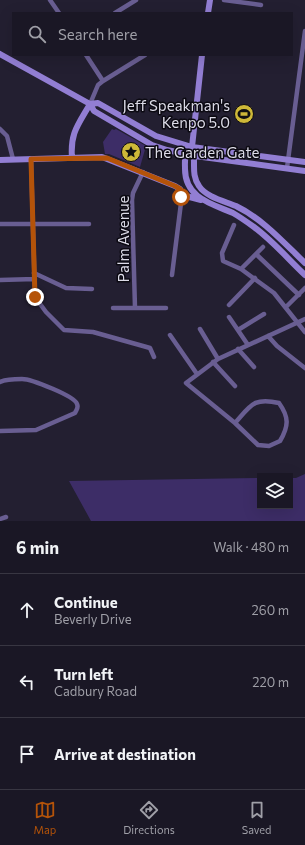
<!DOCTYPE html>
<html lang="en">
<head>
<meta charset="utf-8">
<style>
  :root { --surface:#1a1725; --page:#23202d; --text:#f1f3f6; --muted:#9f9fa7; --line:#383642; --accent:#b45309 }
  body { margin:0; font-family:Commissioner,sans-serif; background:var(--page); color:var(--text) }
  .controls { position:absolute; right:12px; bottom:12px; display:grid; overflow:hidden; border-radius:0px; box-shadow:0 4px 16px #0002 }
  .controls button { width:36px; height:36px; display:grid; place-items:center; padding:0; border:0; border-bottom:1px solid var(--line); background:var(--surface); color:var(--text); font:20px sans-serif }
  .stop { position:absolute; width:12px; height:12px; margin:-9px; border:3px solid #b45309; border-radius:50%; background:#fff }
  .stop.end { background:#b45309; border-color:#fff; box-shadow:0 1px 4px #0008 }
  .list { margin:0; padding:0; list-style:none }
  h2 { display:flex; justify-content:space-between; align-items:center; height:52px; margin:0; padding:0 16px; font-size:17px }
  h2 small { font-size:13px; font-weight:400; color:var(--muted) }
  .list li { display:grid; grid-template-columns:26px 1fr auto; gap:12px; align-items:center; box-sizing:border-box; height:72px; padding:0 16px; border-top:1px solid var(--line) }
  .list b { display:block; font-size:15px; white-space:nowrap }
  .list p { margin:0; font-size:13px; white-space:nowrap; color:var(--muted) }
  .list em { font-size:13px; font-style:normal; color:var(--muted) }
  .icon { flex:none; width:22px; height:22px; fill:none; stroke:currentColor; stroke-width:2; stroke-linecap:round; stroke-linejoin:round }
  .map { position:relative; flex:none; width:305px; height:521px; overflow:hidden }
  .search { position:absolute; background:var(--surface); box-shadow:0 4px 16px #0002; left:12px; right:12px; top:12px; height:44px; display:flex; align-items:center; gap:10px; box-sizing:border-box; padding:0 14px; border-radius:0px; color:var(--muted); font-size:15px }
  .sheet { height:268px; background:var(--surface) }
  nav { display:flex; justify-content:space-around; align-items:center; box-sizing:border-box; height:56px; border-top:1px solid var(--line); background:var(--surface); font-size:11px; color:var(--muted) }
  nav a { display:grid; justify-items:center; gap:2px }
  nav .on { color:var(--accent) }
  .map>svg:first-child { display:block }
  .green { fill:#3d2d67 }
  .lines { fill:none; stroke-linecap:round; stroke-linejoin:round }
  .street { stroke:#695e92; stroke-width:4.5 }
  .secondary { stroke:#927ed3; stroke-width:6 }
  .route { stroke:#b45309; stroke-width:5 }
  .labels { text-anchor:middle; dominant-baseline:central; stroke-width:3; stroke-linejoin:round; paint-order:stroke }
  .poi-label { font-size:15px; fill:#dcdbe7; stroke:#0c0a12; text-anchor:end }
  .street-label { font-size:15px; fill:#dcdbe7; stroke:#0c0a12 }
</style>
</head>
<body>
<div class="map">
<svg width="305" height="521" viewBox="0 0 305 521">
  <rect width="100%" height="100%" fill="#231f31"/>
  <path class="green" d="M112 129 114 130 116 129 146 146 140 167 109 154H105L103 142Z
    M305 474V521H91L69 481 260 478V506H290V478H296Z"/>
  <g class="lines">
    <path class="street" d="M50 0 59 13
      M224 0 261 5
      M115 13 136 0
      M86 55 103 81
      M90 104 98 85 103 81 145 55
      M0 129 7 136 13 159
      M31 159 35 297 46 312 64 330 93 332 143 346 150 348 154 357
      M287 168 305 31
      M0 224H89
      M234 225 222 253 223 261 241 269 274 293 305 332
      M256 254 299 295
      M241 269 263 247
      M34 273 66 288 92 289
      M172 275 182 195
      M0 280 35 279
      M229 305 255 278
      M286 307 305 288
      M113 308H166
      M135 308 132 200 133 193 143 172
      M229 317 248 345
      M200 329 218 359
      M238 330 264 314
      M170 335 197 374
      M268 336 277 346 305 368
      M238 349 254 367
      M213 362 235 386
      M0 382C6 379 15 379 22 379 31 379 75 396 77 404 79 408 76 410 75 413L36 430 0 431
      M235 423C251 405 254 397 279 403 289 417 289 426 280 441L269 446 258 445 235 423 186 383 218 359 305 319
      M0 519 6 517"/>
    <path class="secondary" d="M208 13 210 0
      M0 54 90 104 94 111 152 145 167 150 195 156 305 171
      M202 55 192 147C197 161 190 173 199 186 206 197 224 201 236 206 263 219 284 243 305 263
      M90 104 98 103 156 136 192 147 305 162
      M188 152C184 156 185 163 185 169 185 198 212 204 233 213 240 217 247 222 254 227 273 241 288 259 305 275
      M72 158C70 133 78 125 90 104
      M0 160 102 157 175 186 180 189 182 195 201 200"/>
  </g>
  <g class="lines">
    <path class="route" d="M35 297 31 159 107 158 175 186 180 189 181 197"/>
  </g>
  <defs>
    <symbol id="stadium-disc" viewBox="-11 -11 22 22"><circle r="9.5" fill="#ceb838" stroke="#0c0a12"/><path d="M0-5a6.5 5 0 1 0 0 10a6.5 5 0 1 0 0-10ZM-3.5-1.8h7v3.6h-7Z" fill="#111"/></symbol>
    <symbol id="sight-disc" viewBox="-11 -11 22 22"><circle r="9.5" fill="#ceb838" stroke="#0c0a12"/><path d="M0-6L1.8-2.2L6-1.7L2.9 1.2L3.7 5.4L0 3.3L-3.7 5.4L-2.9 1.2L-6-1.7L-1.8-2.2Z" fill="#111"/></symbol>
  </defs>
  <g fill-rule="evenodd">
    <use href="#stadium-disc" x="233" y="103" width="22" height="22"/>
    <use href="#sight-disc" x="120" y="141" width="22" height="22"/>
  </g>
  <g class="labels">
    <g class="poi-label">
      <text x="230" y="105">Jeff Speakman's<tspan x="230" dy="17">Kenpo 5.0</tspan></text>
      <text x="145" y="152" text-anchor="start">The Garden Gate</text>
    </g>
    <g class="street-label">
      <text transform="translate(123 239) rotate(-90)">Palm Avenue</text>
    </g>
  </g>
</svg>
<div class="controls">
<button><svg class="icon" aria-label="layers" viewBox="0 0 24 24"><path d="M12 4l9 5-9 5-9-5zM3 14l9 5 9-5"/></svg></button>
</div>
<div class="stop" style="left:181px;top:197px"></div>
<div class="stop end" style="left:35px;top:297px"></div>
<div class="search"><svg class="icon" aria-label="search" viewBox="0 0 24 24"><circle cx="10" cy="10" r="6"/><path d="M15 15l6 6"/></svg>Search here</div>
</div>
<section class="sheet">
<h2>6 min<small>Walk · 480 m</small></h2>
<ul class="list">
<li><svg class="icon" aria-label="ahead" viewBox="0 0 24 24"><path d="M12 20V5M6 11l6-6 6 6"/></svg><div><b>Continue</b><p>Beverly Drive</p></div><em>260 m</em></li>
<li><svg class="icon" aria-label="left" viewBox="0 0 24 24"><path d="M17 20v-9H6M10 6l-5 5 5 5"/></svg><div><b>Turn left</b><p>Cadbury Road</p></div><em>220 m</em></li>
<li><svg class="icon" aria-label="arrive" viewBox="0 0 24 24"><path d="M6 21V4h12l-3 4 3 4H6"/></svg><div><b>Arrive at destination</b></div></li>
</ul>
</section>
<nav>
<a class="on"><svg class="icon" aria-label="map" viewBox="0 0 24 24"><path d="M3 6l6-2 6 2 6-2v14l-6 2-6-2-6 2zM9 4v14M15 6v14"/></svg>Map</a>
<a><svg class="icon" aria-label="directions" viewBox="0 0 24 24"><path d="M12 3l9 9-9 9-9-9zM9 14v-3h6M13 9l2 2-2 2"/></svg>Directions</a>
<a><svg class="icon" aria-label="saved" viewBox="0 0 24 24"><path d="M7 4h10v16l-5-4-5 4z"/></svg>Saved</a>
</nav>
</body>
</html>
